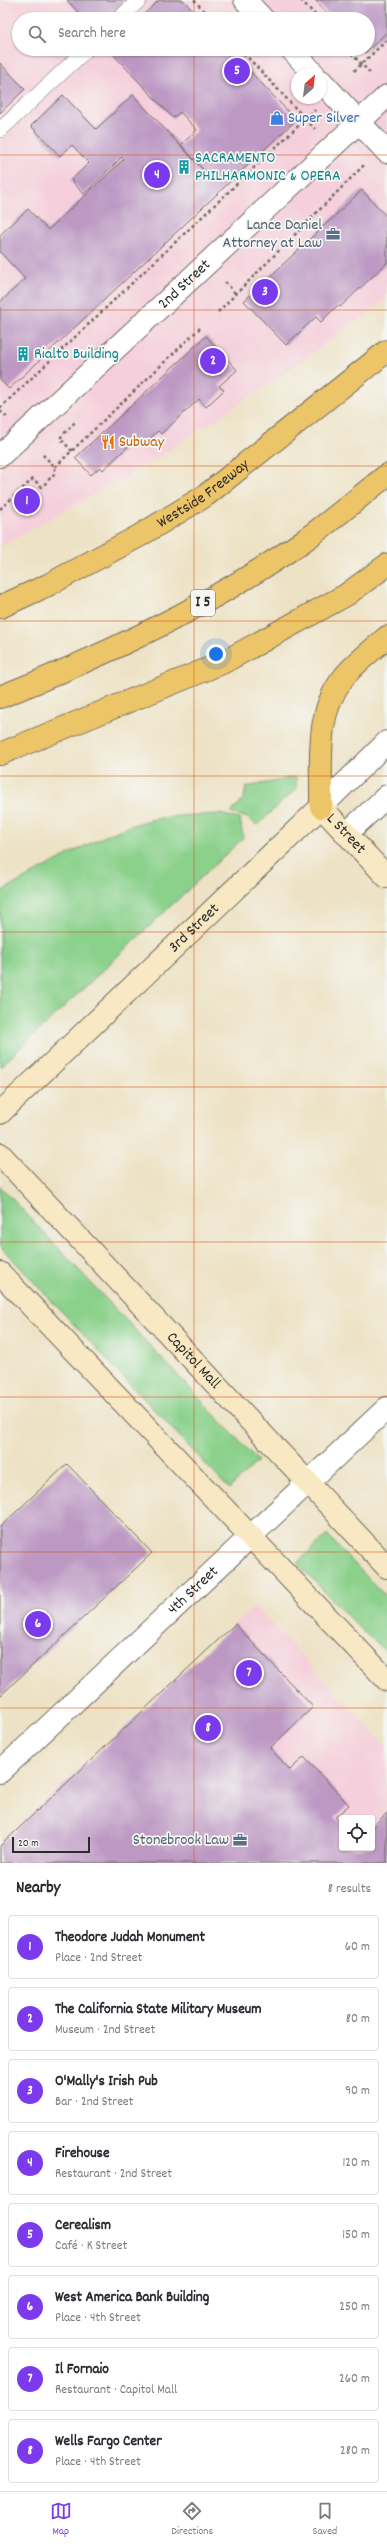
<!DOCTYPE html>
<html lang="en">
<head>
<meta charset="utf-8">
<style>
  :root { --surface:#fff; --page:#f7f7f7; --text:#2b2b33; --muted:#7c7c81; --line:#e1e1e2; --accent:#7c3aed }
  body { margin:0; font-family:Dekko,sans-serif; background:var(--page); color:var(--text) }
  .controls { position:absolute; right:12px; bottom:12px; display:grid; overflow:hidden; border-radius:4px; box-shadow:0 1px 3px #0004 }
  .controls button { width:36px; height:36px; display:grid; place-items:center; padding:0; border:0; border-bottom:1px solid var(--line); background:var(--surface); color:var(--text); font:20px sans-serif }
  .compass { position:absolute; left:291px; top:68px; width:36px; height:36px; border-radius:50%; background:var(--surface); box-shadow:0 1px 3px #0004; rotate:28deg }
  .scale { position:absolute; left:12px; bottom:10px; width:78px; box-sizing:border-box; padding-left:4px; border:2px solid #2b2b2b; border-top:0; font-size:11px; line-height:14px; white-space:nowrap; color:#2b2b2b; -webkit-text-stroke:3px #f6f6f2; paint-order:stroke }
  .you { position:absolute; left:216px; top:654px; width:14px; height:14px; margin:-10px; border:3px solid #fff; border-radius:50%; background:#1a73e8; box-shadow:0 0 0 6px #1a73e833 }
  .badge { display:grid; place-items:center; width:26px; height:26px; border-radius:50%; background:var(--accent); color:#fff; font-size:13px; font-weight:700 }
  .pin { position:absolute; translate:-50% -50%; border:2px solid #fff; box-shadow:0 1px 4px #0006 }
  .list { margin:0; padding:0; list-style:none }
  h2 { display:flex; justify-content:space-between; align-items:center; height:52px; margin:0; padding:0 16px; font-size:17px }
  h2 small { font-size:13px; font-weight:400; color:var(--muted) }
  .list li { display:grid; grid-template-columns:26px 1fr auto; gap:12px; align-items:center; box-sizing:border-box; height:64px; margin:0 8px 8px; padding:0 8px; border:1px solid var(--line); border-radius:4px }
  .list b { display:block; font-size:15px; white-space:nowrap }
  .list p { margin:0; font-size:13px; white-space:nowrap; color:var(--muted) }
  .list em { font-size:13px; font-style:normal; color:var(--muted) }
  .icon { flex:none; width:22px; height:22px; fill:none; stroke:currentColor; stroke-width:2; stroke-linecap:round; stroke-linejoin:round }
  .map { position:relative; flex:none; width:387px; height:1863px; overflow:hidden }
  .search { position:absolute; background:var(--surface); box-shadow:0 1px 3px #0004; left:12px; right:12px; top:12px; height:44px; display:flex; align-items:center; gap:10px; box-sizing:border-box; padding:0 14px; border-radius:22px; color:var(--muted); font-size:15px }
  .sheet { height:628px; background:var(--surface) }
  nav { display:flex; justify-content:space-around; align-items:center; box-sizing:border-box; height:56px; border-top:1px solid var(--line); background:var(--surface); font-size:11px; color:var(--muted) }
  nav a { display:grid; justify-items:center; gap:2px }
  nav .on { color:var(--accent) }
  .map>svg:first-child { display:block }
  .built { fill:#f5cfdb; fill-rule:evenodd }
  .green { fill:#8bd18c; stroke:#5b7e5c }
  .building { fill:#bc98c3 }
  .lines { fill:none; stroke-linecap:round; stroke-linejoin:round }
  .service-casing { stroke:#6f6b61; stroke-width:16 }
  .pedestrian-casing { stroke:#6f6b61; stroke-width:24 }
  .minor-casing { stroke:#6f6b61; stroke-width:24 }
  .tertiary-casing { stroke:#6f6b61; stroke-width:24 }
  .secondary-casing { stroke:#6f6b61; stroke-width:24 }
  .motorway-casing { stroke:#6f6b61; stroke-width:24 }
  .path { stroke:#6f6b61; stroke-width:2.5; stroke-dasharray:3 3; stroke-linecap:butt }
  .service { stroke:#fff; stroke-width:15 }
  .pedestrian { stroke:#fff; stroke-width:22 }
  .minor { stroke:#fff; stroke-width:22 }
  .tertiary { stroke:#fff; stroke-width:22 }
  .secondary { stroke:#f8e8c3; stroke-width:22 }
  .motorway { stroke:#edc569; stroke-width:22 }
  .grid { fill:none; stroke:#d5540f; stroke-width:1; stroke-opacity:0.55 }
  .labels { text-anchor:middle; dominant-baseline:central; stroke-width:3.5; stroke-linejoin:round; paint-order:stroke }
  .shield { fill:#f6f6f2; stroke:#686867; stroke-width:1 }
  .shield-label { font-size:15px; font-weight:bold; fill:#2b2b2b }
  .shop-label { font-size:16px; fill:#366cbe; stroke:#f6f6f2; text-anchor:start }
  .culture-label { font-size:16px; fill:#0d838f; stroke:#f6f6f2; text-anchor:start }
  .service-label { font-size:16px; fill:#4e5e75; stroke:#f6f6f2; text-anchor:end }
  .street-label { font-size:16px; fill:#2b2b2b; stroke:#f6f6f2 }
  .food-label { font-size:16px; fill:#c56008; stroke:#f6f6f2; text-anchor:start }
</style>
</head>
<body>
<div class="map">
<svg width="387" height="1863" viewBox="0 0 387 1863">
  <rect width="100%" height="100%" fill="#f6f6f2"/>
  <filter id="ink" filterUnits="userSpaceOnUse"><feTurbulence type="fractalNoise" baseFrequency=".025" numOctaves="2"/><feDisplacementMap in="SourceGraphic" scale="8" xChannelSelector="R" yChannelSelector="G"/><feConvolveMatrix kernelMatrix="1 2 1 2 8 2 1 2 1" color-interpolation-filters="sRGB"/></filter>
  <filter id="wash" filterUnits="userSpaceOnUse"><feTurbulence type="fractalNoise" baseFrequency=".012" numOctaves="4" result="noise"/><feDisplacementMap in="SourceGraphic" scale="16" xChannelSelector="R" yChannelSelector="G"/><feGaussianBlur stdDeviation="0.9" result="paint"/><feColorMatrix in="noise" values="0 0 0 0 0 0 0 0 0 0 0 0 0 0 0 0 0 1.4 0 .05"/><feComposite in="paint" operator="in"/></filter>
  <g filter="url(#wash)">
    <rect width="100%" height="100%" fill="#ede2c5"/>
    <path class="built" d="M0 0H387V299L278 378 156 459 0 547ZM19 19H368V49H19ZM297 74H321V98H297Z
      M255 1606 387 1747V1863H0V1842ZM342 1818H372V1848H342Z"/>
    <path class="green" d="M296 777V789L257 825 248 818 231 813 244 798 246 787Z
      M220 814 240 819 243 838 0 1067V892C42 870 105 830 151 820 174 815 197 815 220 814Z
      M0 1186 258 1461 229 1489 0 1246Z
      M327 1535 387 1598V1652L361 1630 297 1563Z"/>
    <g id="blocks">
      <path class="building" d="M67 0H129L108 19H79L75 15 78 12Z
        M159 0H183L201 19H139Z
        M315 0H387V32L365 53 361 49H368V19H333Z
        M108 49H229L296 120 9 389 0 380V302L25 279 0 252V235L28 209 48 230 124 159 122 157 84 194 71 180 89 163 72 145 60 156 31 126 63 95 96 129 133 95 209 176 181 145 197 130 180 112 173 118Z
        M0 63 25 89 0 113Z
        M362 190 387 217V263L340 307 338 305 321 322 316 317 286 345 244 301Z
        M206 336 237 370 219 386 224 390 206 407 199 399 161 434 158 431 142 446 136 439 103 470 100 467 91 475 75 458Z
        M67 1464 152 1553 0 1696V1527Z
        M235 1624 313 1707 270 1748 290 1770 304 1757 349 1805 335 1817 342 1824V1848H372V1827L387 1813V1863H0V1846Z"/>
    </g>
  </g>
  <g filter="url(#ink)">
    <use href="#blocks" fill-opacity="0" stroke="#6f6b61" stroke-width="1"/>
    <g class="lines">
      <defs>
        <path id="service" d="M119 19 139 0
          M0 130 87 49"/>
        <path id="pedestrian" d="M359 122 387 152"/>
        <g id="minor">
          <path d="M245 0 263 19"/>
          <path d="M291 49 314 74"/>
          <path d="M321 81 359 122"/>
          <path id="s1" d="M0 456 387 96"/>
          <path id="s2" d="M0 1772 387 1408"/>
        </g>
        <path id="tertiary" d="M321 807 387 742
          M346 834 387 796"/>
        <g id="secondary">
          <path id="s3" d="M0 1113 321 807 387 877"/>
          <path id="s4" d="M0 1154C130 1291 257 1430 387 1567"/>
          <path d="M0 1273 387 1680"/>
        </g>
        <g id="motorway">
          <path id="s5" d="M0 607 48 585 139 536 205 496 387 351"/>
          <path d="M0 697C104 656 206 608 299 544 329 523 358 498 387 475"/>
          <path d="M0 754 222 663 346 595 387 565"/>
          <path d="M321 807C322 762 314 714 344 677 356 662 373 650 387 637"/>
        </g>
      </defs>
      <use href="#service" class="service-casing"/>
      <use href="#pedestrian" class="pedestrian-casing"/>
      <use href="#minor" class="minor-casing"/>
      <use href="#tertiary" class="tertiary-casing"/>
      <use href="#secondary" class="secondary-casing"/>
      <use href="#motorway" class="motorway-casing"/>
      <path class="path" d="M194 0 212 19
        M301 0 319 19
        M240 49 315 129
        M347 49 372 75
        M354 71 387 40
        M225 282 236 294
        M218 312 365 164
        M0 408 315 110
        M0 411 7 417
        M72 451 60 438 76 421
        M55 467 200 328
        M0 509 33 479 42 487 55 473V467L41 453"/>
      <use href="#service" class="service"/>
      <use href="#pedestrian" class="pedestrian"/>
      <use href="#minor" class="minor"/>
      <use href="#tertiary" class="tertiary"/>
      <use href="#secondary" class="secondary"/>
      <use href="#motorway" class="motorway"/>
    </g>
  </g>
  <path class="grid" d="M194 0V19M194 49V1863M0 155H387M0 310H387M0 466H387M0 621H387M0 776H387M0 932H387M0 1087H387M0 1242H387M0 1397H387M0 1552H387M0 1708H387"/>
  <defs>
    <symbol id="shop-bare" viewBox="-9 -9 18 18"><path d="M-5-2.5h2.3a2.7 3.5 0 0 1 5.4 0H5L5.5 6h-11ZM-1.5-2.5h3a1.5 2.3 0 0 0-3 0Z" fill="#3f7fe0" stroke="#f6f6f2" stroke-width="2.5" paint-order="stroke"/></symbol>
    <symbol id="building-bare" viewBox="-9 -9 18 18"><path d="M-4-6H4V6H1V3H-1V6H-4ZM-2.5-4.3h1.7v1.8h-1.7ZM.8-4.3h1.7v1.8H.8ZM-2.5-1h1.7V.8h-1.7ZM.8-1h1.7V.8H.8Z" fill="#0f9aa8" stroke="#f6f6f2" stroke-width="2.5" paint-order="stroke"/></symbol>
    <symbol id="office-bare" viewBox="-9 -9 18 18"><path d="M-6-3h4V-5.5h4V-3h4V5H-6ZM-1-4.5V-3h2v-1.5ZM-6 0V1H6V0Z" fill="#5c6f8a" stroke="#f6f6f2" stroke-width="2.5" paint-order="stroke"/></symbol>
    <symbol id="restaurant-bare" viewBox="-9 -9 18 18"><path d="M-5-6h1v4h1v-4h1v4h1v-4h1v5L-1.5 .5V6h-2V.5L-5-1ZM5-6V6H3V1.5H1.5Q1.5-4 5-6Z" fill="#e8710a" stroke="#f6f6f2" stroke-width="2.5" paint-order="stroke"/></symbol>
  </defs>
  <g fill-rule="evenodd">
    <use href="#shop-bare" x="267" y="108" width="20" height="20"/>
    <use href="#building-bare" x="174" y="157" width="20" height="20"/>
    <use href="#office-bare" x="323" y="224" width="20" height="20"/>
    <use href="#building-bare" x="13" y="344" width="20" height="20"/>
    <use href="#restaurant-bare" x="98" y="432" width="20" height="20"/>
    <use href="#office-bare" x="230" y="1830" width="20" height="20"/>
  </g>
  <g class="labels">
    <rect class="shield" x="191" y="590" width="24" height="26" rx="3"/>
    <g class="shield-label">
      <text x="203" y="603">I 5</text>
    </g>
    <g class="shop-label">
      <text x="288" y="118">Super Silver</text>
    </g>
    <g class="culture-label">
      <text x="195" y="158">SACRAMENTO<tspan x="195" dy="18">PHILHARMONIC &amp; OPERA</tspan></text>
      <text x="34" y="354">Rialto Building</text>
    </g>
    <g class="service-label">
      <text x="322" y="225">Lance Daniel<tspan x="322" dy="18">Attorney at Law</tspan></text>
      <text x="229" y="1840">Stonebrook Law</text>
    </g>
    <g class="street-label">
      <text stroke="none"><textPath href="#s1" startOffset="252">2nd Street</textPath></text>
      <text stroke="none"><textPath href="#s5" startOffset="233">Westside Freeway</textPath></text>
      <text stroke="none"><textPath href="#s3" startOffset="480">L Street</textPath></text>
      <text stroke="none"><textPath href="#s3" startOffset="268">3rd Street</textPath></text>
      <text stroke="none"><textPath href="#s4" startOffset="283">Capitol Mall</textPath></text>
      <text stroke="none"><textPath href="#s2" startOffset="265">4th Street</textPath></text>
    </g>
    <g class="food-label">
      <text x="119" y="442">Subway</text>
    </g>
  </g>
</svg>
<div class="controls">
<button><svg class="icon" aria-label="locate" viewBox="0 0 24 24"><circle cx="12" cy="12" r="6"/><path d="M12 2v4M12 18v4M2 12h4M18 12h4"/></svg></button>
</div>
<svg class="compass" viewBox="-18 -18 36 36"><path d="M0-13l5 13h-10z" fill="#e53935"/><path d="M0 13l5-13h-10z" fill="#7c7c81"/></svg>
<div class="scale">20 m</div>
<div class="you"></div>
<div class="pin badge" style="left:27px;top:501px">1</div>
<div class="pin badge" style="left:213px;top:361px">2</div>
<div class="pin badge" style="left:265px;top:292px">3</div>
<div class="pin badge" style="left:157px;top:175px">4</div>
<div class="pin badge" style="left:237px;top:71px">5</div>
<div class="pin badge" style="left:38px;top:1624px">6</div>
<div class="pin badge" style="left:249px;top:1673px">7</div>
<div class="pin badge" style="left:208px;top:1728px">8</div>
<div class="search"><svg class="icon" aria-label="search" viewBox="0 0 24 24"><circle cx="10" cy="10" r="6"/><path d="M15 15l6 6"/></svg>Search here</div>
</div>
<section class="sheet">
<h2>Nearby<small>8 results</small></h2>
<ul class="list">
<li><span class="badge">1</span><div><b>Theodore Judah Monument</b><p>Place · 2nd Street</p></div><em>60 m</em></li>
<li><span class="badge">2</span><div><b>The California State Military Museum</b><p>Museum · 2nd Street</p></div><em>80 m</em></li>
<li><span class="badge">3</span><div><b>O'Mally's Irish Pub</b><p>Bar · 2nd Street</p></div><em>90 m</em></li>
<li><span class="badge">4</span><div><b>Firehouse</b><p>Restaurant · 2nd Street</p></div><em>120 m</em></li>
<li><span class="badge">5</span><div><b>Cerealism</b><p>Café · K Street</p></div><em>150 m</em></li>
<li><span class="badge">6</span><div><b>West America Bank Building</b><p>Place · 4th Street</p></div><em>250 m</em></li>
<li><span class="badge">7</span><div><b>Il Fornaio</b><p>Restaurant · Capitol Mall</p></div><em>260 m</em></li>
<li><span class="badge">8</span><div><b>Wells Fargo Center</b><p>Place · 4th Street</p></div><em>280 m</em></li>
</ul>
</section>
<nav>
<a class="on"><svg class="icon" aria-label="map" viewBox="0 0 24 24"><path d="M3 6l6-2 6 2 6-2v14l-6 2-6-2-6 2zM9 4v14M15 6v14"/></svg>Map</a>
<a><svg class="icon" aria-label="directions" viewBox="0 0 24 24"><path d="M12 3l9 9-9 9-9-9zM9 14v-3h6M13 9l2 2-2 2"/></svg>Directions</a>
<a><svg class="icon" aria-label="saved" viewBox="0 0 24 24"><path d="M7 4h10v16l-5-4-5 4z"/></svg>Saved</a>
</nav>
</body>
</html>
